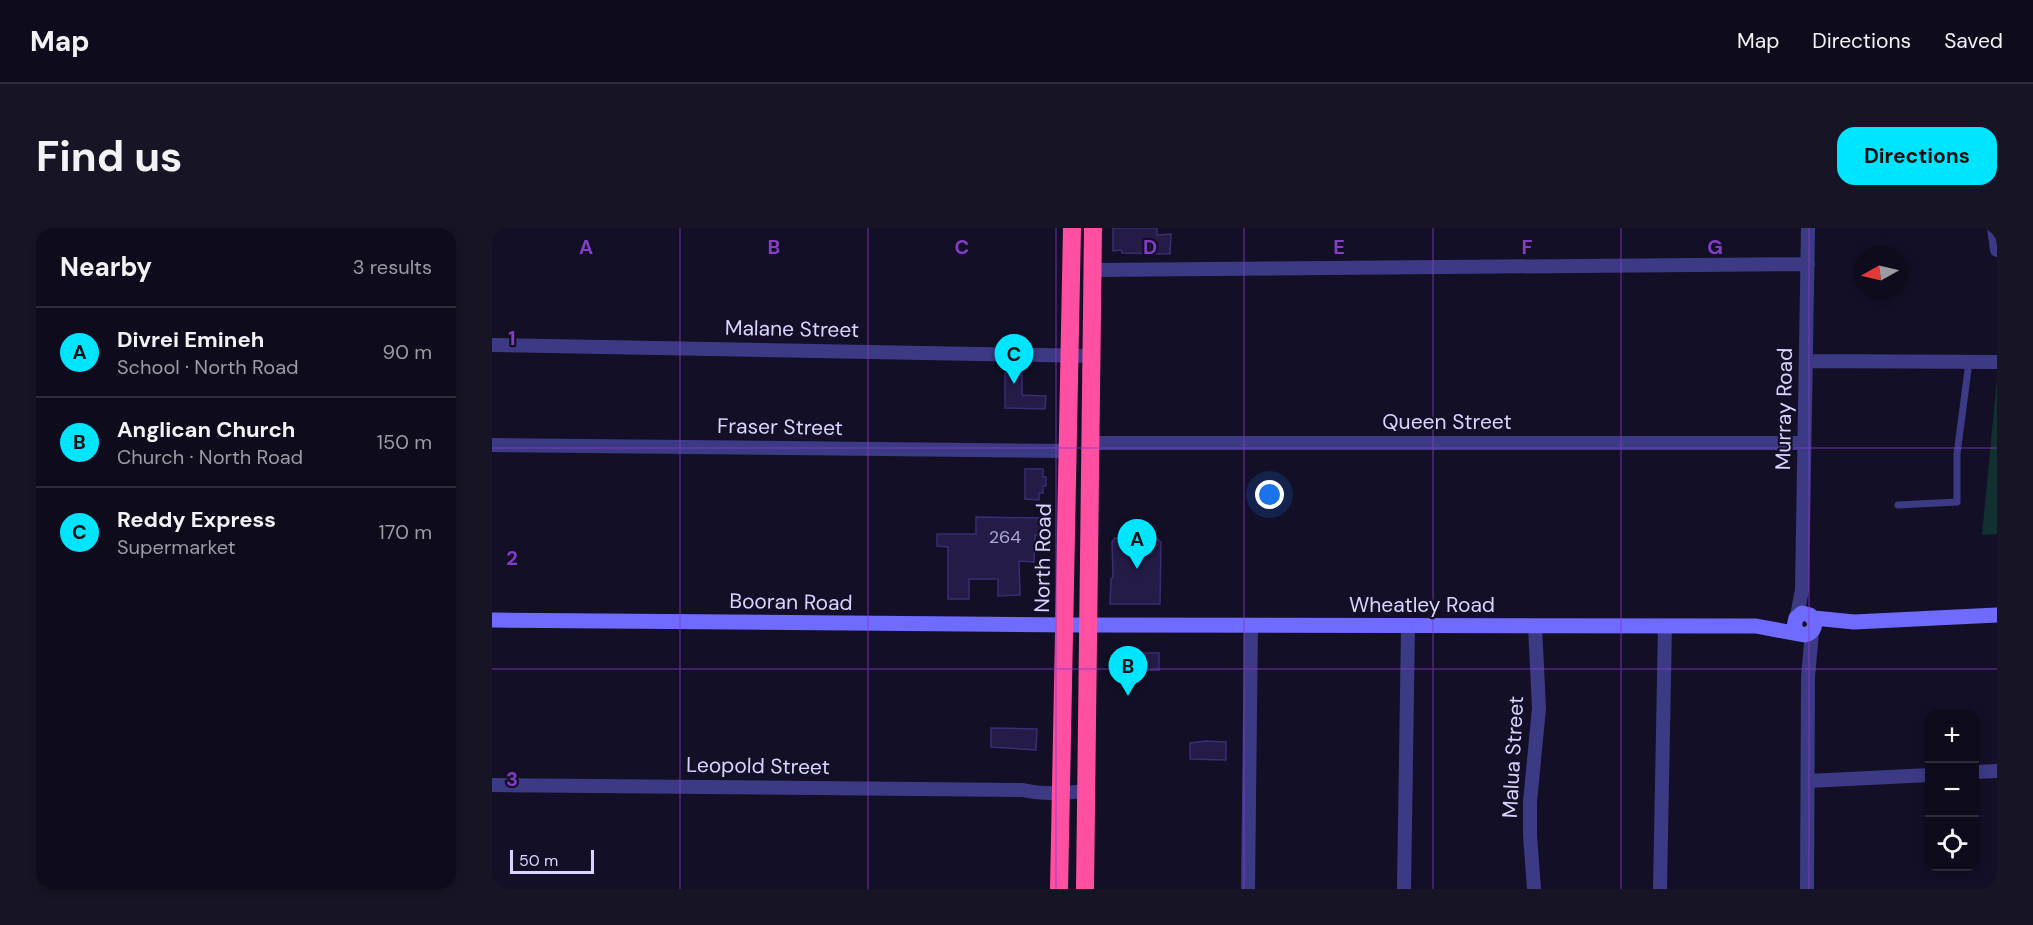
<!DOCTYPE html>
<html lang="en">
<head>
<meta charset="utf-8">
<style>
  :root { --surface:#0e0b1c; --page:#171425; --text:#f1f3f6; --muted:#9b9ba3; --line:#2e2b3b; --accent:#00e5ff }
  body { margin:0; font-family:"DM Sans",sans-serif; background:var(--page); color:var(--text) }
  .controls { position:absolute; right:18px; bottom:18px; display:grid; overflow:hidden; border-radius:12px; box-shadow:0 3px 9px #0003 }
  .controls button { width:54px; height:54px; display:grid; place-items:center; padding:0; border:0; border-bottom:2px solid var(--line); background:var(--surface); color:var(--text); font:30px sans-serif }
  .compass { position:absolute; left:1361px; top:18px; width:54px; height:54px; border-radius:50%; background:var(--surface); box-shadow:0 3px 9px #0003; rotate:262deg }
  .scale { position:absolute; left:18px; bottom:15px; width:84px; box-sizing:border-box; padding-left:6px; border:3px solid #d9d4ff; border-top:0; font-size:16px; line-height:21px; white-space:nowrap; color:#d9d4ff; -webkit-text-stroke:4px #130f26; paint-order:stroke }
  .you { position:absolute; left:778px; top:267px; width:21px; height:21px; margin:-15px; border:4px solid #fff; border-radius:50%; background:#1a73e8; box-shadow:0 0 0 9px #1a73e833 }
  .badge { display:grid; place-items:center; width:39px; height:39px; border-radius:50%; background:var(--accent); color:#111; font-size:20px; font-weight:700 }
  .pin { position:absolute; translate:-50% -50px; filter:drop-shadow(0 2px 3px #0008) }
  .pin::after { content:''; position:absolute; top:32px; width:21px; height:18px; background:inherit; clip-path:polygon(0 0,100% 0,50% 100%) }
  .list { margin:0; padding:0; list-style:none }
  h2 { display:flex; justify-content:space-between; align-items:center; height:78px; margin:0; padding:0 24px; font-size:26px }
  h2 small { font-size:20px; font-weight:400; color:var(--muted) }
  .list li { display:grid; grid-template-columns:39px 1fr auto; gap:18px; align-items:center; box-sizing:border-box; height:90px; padding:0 24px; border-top:2px solid var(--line) }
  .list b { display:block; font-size:22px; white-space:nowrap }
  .list p { margin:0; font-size:20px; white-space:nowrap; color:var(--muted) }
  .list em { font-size:20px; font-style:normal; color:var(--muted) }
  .icon { flex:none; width:33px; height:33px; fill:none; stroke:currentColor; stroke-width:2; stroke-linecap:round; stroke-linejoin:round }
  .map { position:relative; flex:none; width:1505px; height:661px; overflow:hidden; border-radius:18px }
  header { display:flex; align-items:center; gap:36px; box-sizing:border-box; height:84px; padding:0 30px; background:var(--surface); border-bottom:2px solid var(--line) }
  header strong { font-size:28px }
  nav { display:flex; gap:33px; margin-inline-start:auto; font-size:21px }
  .intro { display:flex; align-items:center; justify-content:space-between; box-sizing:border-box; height:144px; padding:0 36px }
  h1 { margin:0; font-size:42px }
  .button { padding:15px 27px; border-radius:18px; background:var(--accent); color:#111; font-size:21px; font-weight:700 }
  main { display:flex; gap:36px; padding:0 36px }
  aside { flex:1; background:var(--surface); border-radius:18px; box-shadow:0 3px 9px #0003 }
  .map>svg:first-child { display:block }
  .green { fill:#12302f }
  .building { fill:#241b47; stroke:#3b2d73; stroke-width:1.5 }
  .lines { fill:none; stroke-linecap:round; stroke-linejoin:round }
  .lane { stroke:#3d3a85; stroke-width:7 }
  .street { stroke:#3d3a85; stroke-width:14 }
  .secondary { stroke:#6f6bff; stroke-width:15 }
  .highway { stroke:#ff4fa3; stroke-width:18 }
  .grid { fill:none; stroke:#843dc5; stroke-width:1.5; stroke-opacity:0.55 }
  .labels { text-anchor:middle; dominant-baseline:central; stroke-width:4.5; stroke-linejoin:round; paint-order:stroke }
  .number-label { font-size:18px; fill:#aca6d1 }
  .street-label { font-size:21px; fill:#d9d4ff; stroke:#130f26 }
  .grid-label { font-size:20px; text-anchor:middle; font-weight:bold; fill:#843dc5; stroke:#130f26; stroke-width:4.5; stroke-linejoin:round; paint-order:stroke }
</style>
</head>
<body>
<header>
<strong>Map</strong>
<nav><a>Map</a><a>Directions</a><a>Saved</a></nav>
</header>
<div class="intro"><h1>Find us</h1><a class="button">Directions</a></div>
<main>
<aside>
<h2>Nearby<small>3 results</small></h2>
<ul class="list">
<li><span class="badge">A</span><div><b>Divrei Emineh</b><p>School · North Road</p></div><em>90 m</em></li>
<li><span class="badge">B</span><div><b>Anglican Church</b><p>Church · North Road</p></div><em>150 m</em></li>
<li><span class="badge">C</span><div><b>Reddy Express</b><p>Supermarket</p></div><em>170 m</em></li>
</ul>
</aside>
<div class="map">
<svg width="1505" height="661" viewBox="0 0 1505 661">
  <rect width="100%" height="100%" fill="#130f26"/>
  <path class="green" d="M1505 151V306L1490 307Z"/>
  <path class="building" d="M621 0H665V7L679 6 678 26 630 25 629 22 621 23Z
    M513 145H530V167L554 168 553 181 513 180Z
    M533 241H551V249H554V258H551V265H547V272L533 271Z
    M484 289 550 290 549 307H543L542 334 527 333 528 367 506 368V351H477V371H456V319L445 318V306H484Z
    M623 310 665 311 669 314 668 376H618L619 351 621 349 620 314Z
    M626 425H667V442L626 443V438H619V428H626Z
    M499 500 545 501 544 522 499 519Z
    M714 513 734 514V532L698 531V515Z"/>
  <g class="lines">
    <path class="lane" d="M1406 277 1465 274V226L1477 134"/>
    <path class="street" d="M1502 0 1505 22
      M601 42 1316 36
      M0 117 599 128
      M1314 133 1505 134
      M598 215H1312
      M0 217 575 223
      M1305 388 1310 362 1316 0
      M1482 544 1505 543
      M1316 553 1438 547
      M0 557 531 562C553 567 573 565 595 563
      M756 661 759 398
      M912 661 916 399
      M1042 661 1038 607V574L1047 480 1043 398
      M1168 661 1173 398
      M1315 661 1316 449 1320 404"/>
    <path class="secondary" d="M1322 390 1362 394 1505 387
      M0 392 583 397 1264 398 1312 407C1323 405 1326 395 1318 387L1310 385 1304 390 1302 399 1306 404"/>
    <path class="highway" d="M567 661 580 0
      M593 661 601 0"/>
  </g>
  <path class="grid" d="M188 0V661M376 0V661M564 0V661M752 0V661M941 0V661M1129 0V661M1317 0V661M0 220H1505M0 441H1505"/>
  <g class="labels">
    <g class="number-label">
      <text x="513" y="309">264</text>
    </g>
    <g class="street-label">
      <text transform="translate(300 101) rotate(1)">Malane Street</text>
      <text transform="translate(1292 181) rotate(-89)">Murray Road</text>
      <text x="955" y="194">Queen Street</text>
      <text transform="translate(288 199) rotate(1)">Fraser Street</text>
      <text transform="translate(551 330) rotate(-89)">North Road</text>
      <text transform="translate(299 374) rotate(1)">Booran Road</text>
      <text x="930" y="377">Wheatley Road</text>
      <text transform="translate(1021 529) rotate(-87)">Malua Street</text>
      <text transform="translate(266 538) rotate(1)">Leopold Street</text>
    </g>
  </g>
  <g class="grid-label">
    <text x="94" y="26">A</text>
    <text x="282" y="26">B</text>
    <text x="470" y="26">C</text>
    <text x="658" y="26">D</text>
    <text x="847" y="26">E</text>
    <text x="1035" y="26">F</text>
    <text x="1223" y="26">G</text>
    <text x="20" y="117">1</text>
    <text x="20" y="337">2</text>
    <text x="20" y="558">3</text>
  </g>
</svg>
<div class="controls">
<button>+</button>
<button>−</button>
<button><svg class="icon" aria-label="locate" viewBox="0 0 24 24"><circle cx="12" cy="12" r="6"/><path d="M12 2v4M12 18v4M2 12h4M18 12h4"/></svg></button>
</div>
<svg class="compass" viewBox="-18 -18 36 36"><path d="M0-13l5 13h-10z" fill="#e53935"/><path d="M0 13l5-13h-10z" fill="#9b9ba3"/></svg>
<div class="scale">50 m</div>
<div class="you"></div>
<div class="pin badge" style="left:645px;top:341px">A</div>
<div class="pin badge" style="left:636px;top:468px">B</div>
<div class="pin badge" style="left:522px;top:156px">C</div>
</div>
</main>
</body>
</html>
